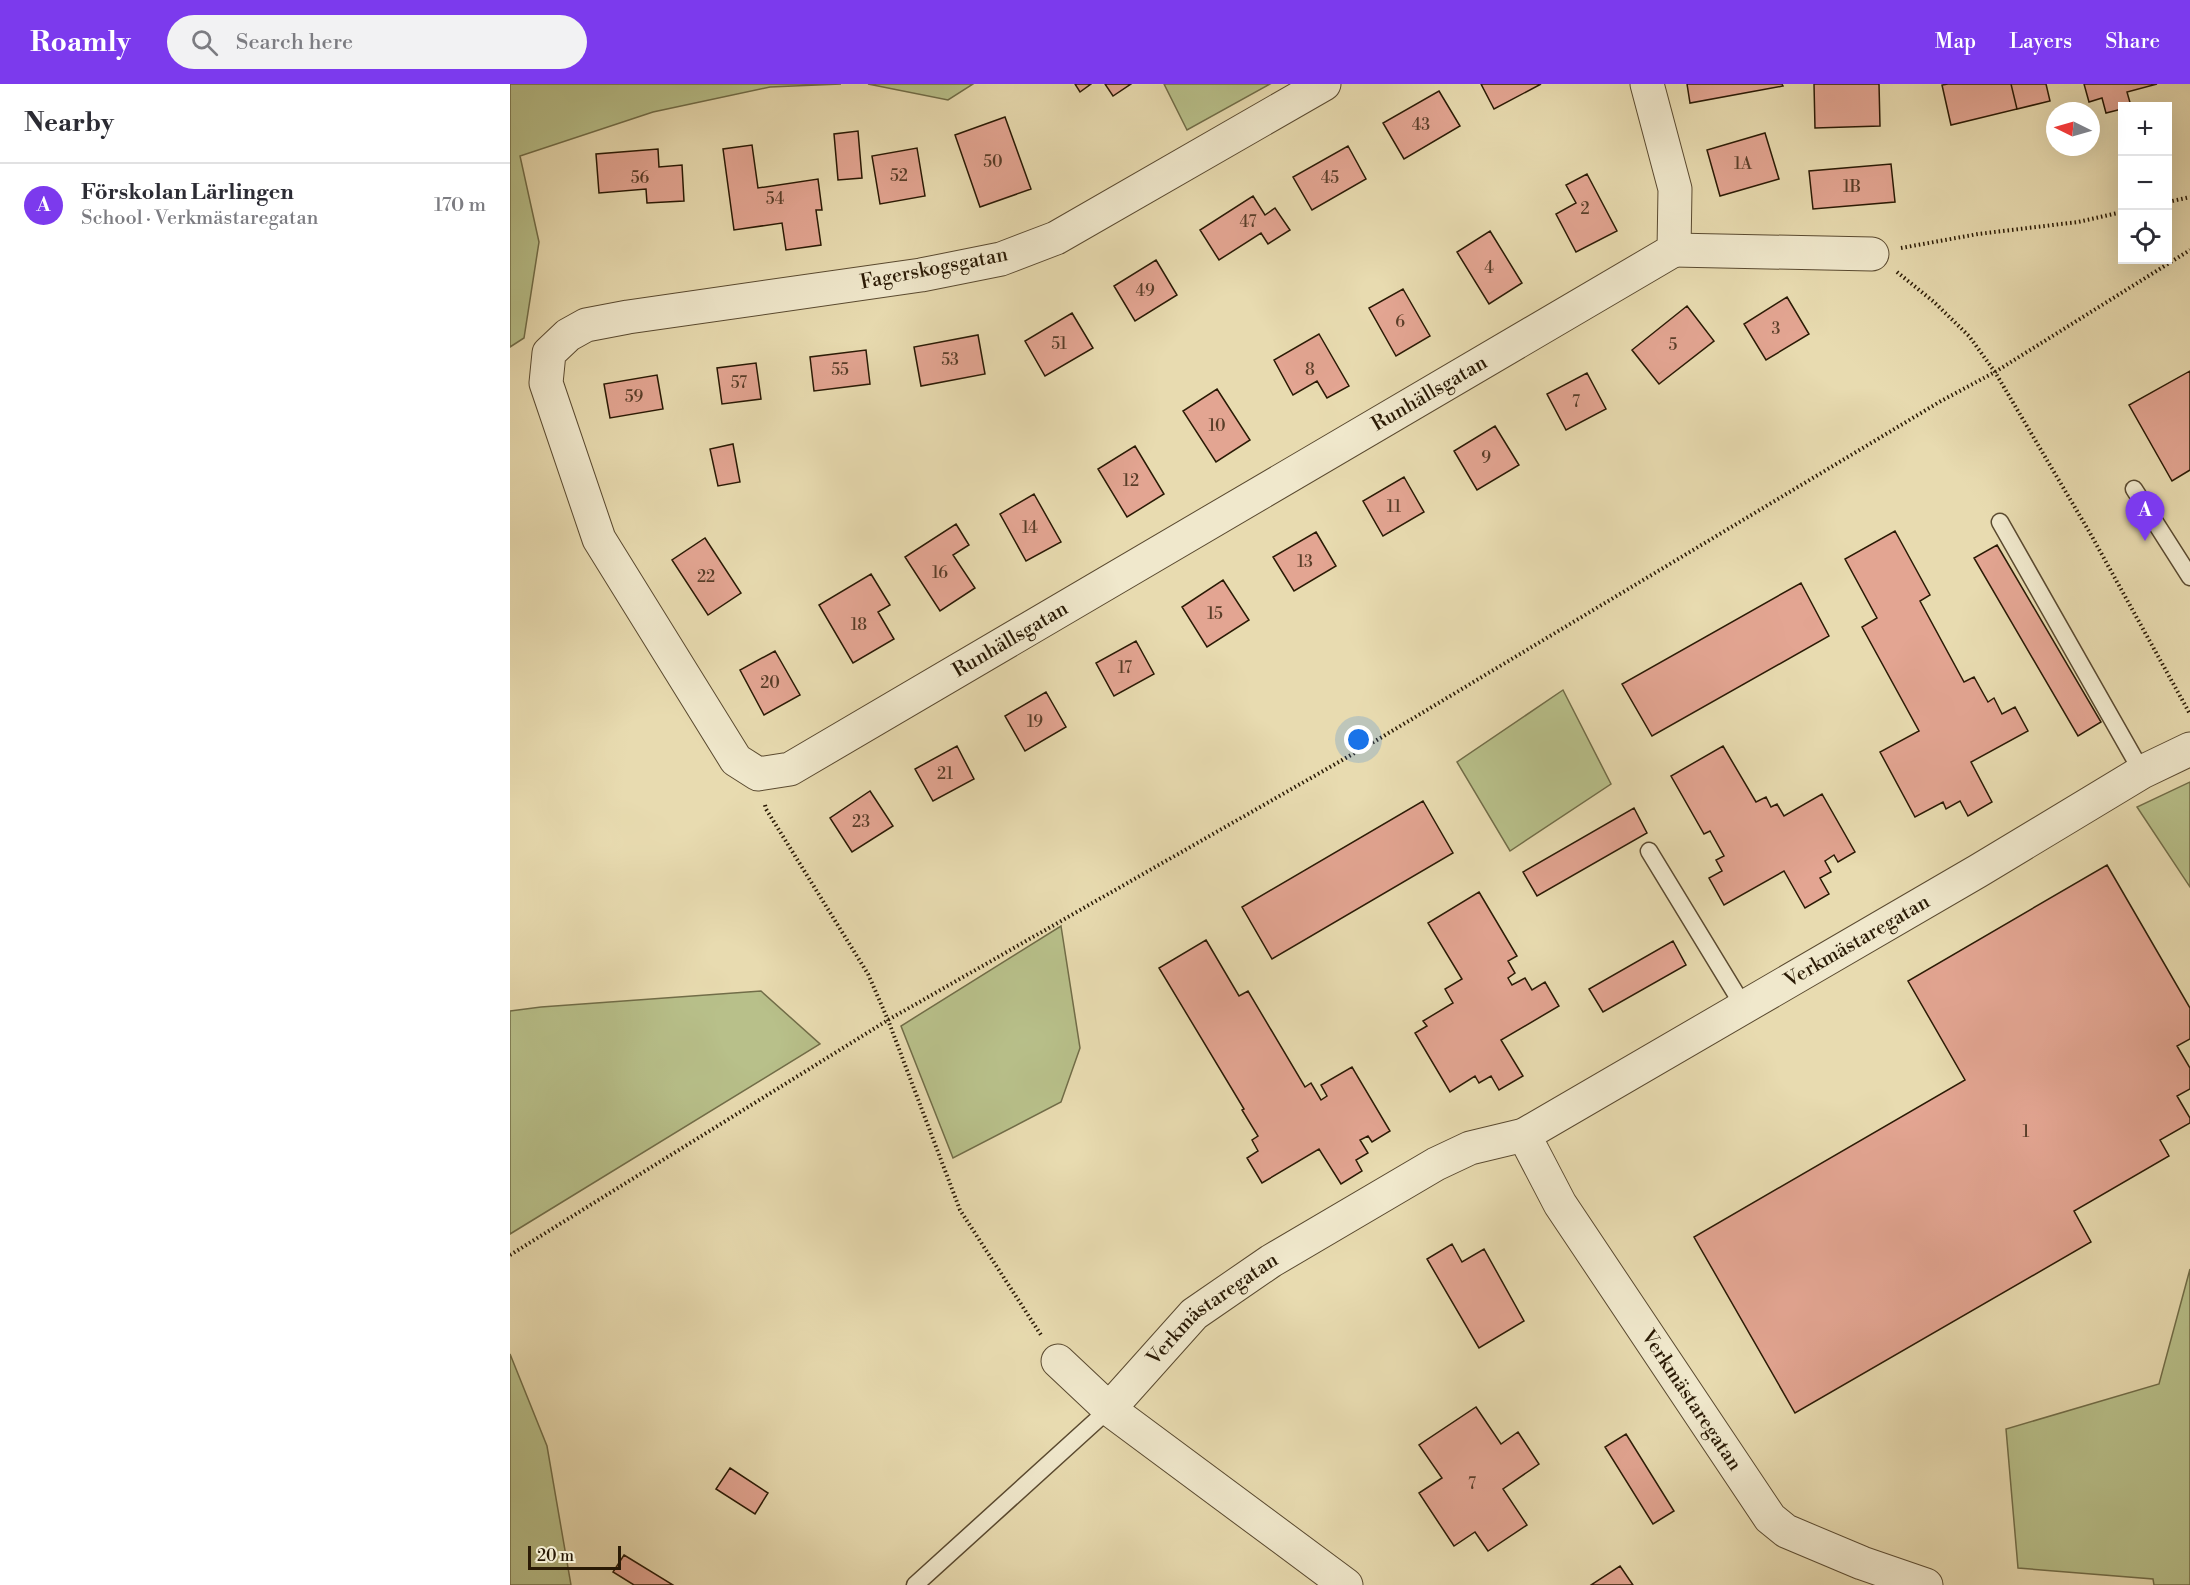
<!DOCTYPE html>
<html lang="en">
<head>
<meta charset="utf-8">
<style>
  :root { --surface:#fff; --page:#f2f2f3; --text:#2b2b33; --muted:#7c7c81; --line:#e1e1e2; --accent:#7c3aed }
  body { margin:0; font-family:"Libre Bodoni",serif; background:var(--page); color:var(--text) }
  .controls { position:absolute; right:18px; top:18px; display:grid; overflow:hidden; border-radius:0px; box-shadow:0 6px 24px #0002 }
  .controls button { width:54px; height:54px; display:grid; place-items:center; padding:0; border:0; border-bottom:2px solid var(--line); background:var(--surface); color:var(--text); font:30px sans-serif }
  .compass { position:absolute; left:1536px; top:18px; width:54px; height:54px; border-radius:50%; background:var(--surface); box-shadow:0 6px 24px #0002; rotate:275deg }
  .scale { position:absolute; left:18px; bottom:15px; width:93px; box-sizing:border-box; padding-left:6px; border:3px solid #2a1a05; border-top:0; font-size:16px; line-height:21px; white-space:nowrap; color:#2a1a05; -webkit-text-stroke:4px #f0e8cc; paint-order:stroke }
  .you { position:absolute; left:849px; top:656px; width:21px; height:21px; margin:-15px; border:4px solid #fff; border-radius:50%; background:#1a73e8; box-shadow:0 0 0 9px #1a73e833 }
  .badge { display:grid; place-items:center; width:39px; height:39px; border-radius:50%; background:var(--accent); color:#fff; font-size:20px; font-weight:700 }
  .pin { position:absolute; translate:-50% -50px; filter:drop-shadow(0 2px 3px #0008) }
  .pin::after { content:''; position:absolute; top:32px; width:21px; height:18px; background:inherit; clip-path:polygon(0 0,100% 0,50% 100%) }
  .list { margin:0; padding:0; list-style:none }
  h2 { display:flex; justify-content:space-between; align-items:center; height:78px; margin:0; padding:0 24px; font-size:26px }
  h2 small { font-size:20px; font-weight:400; color:var(--muted) }
  .list li { display:grid; grid-template-columns:39px 1fr auto; gap:18px; align-items:center; box-sizing:border-box; height:84px; padding:0 24px; border-top:2px solid var(--line) }
  .list b { display:block; font-size:22px; white-space:nowrap }
  .list p { margin:0; font-size:20px; white-space:nowrap; color:var(--muted) }
  .list em { font-size:20px; font-style:normal; color:var(--muted) }
  .icon { flex:none; width:33px; height:33px; fill:none; stroke:currentColor; stroke-width:2; stroke-linecap:round; stroke-linejoin:round }
  .map { position:relative; flex:none; width:1680px; height:1501px; overflow:hidden }
  header { display:flex; align-items:center; gap:36px; box-sizing:border-box; height:84px; padding:0 30px; background:var(--accent); color:#fff }
  header strong { font-size:28px }
  nav { display:flex; gap:33px; margin-inline-start:auto; font-size:21px }
  .search { width:420px; height:54px; background:var(--page); display:flex; align-items:center; gap:15px; box-sizing:border-box; padding:0 21px; border-radius:33px; color:var(--muted); font-size:22px }
  main { display:flex }
  aside { flex:1; background:var(--surface) }
  .map>svg:first-child { display:block }
  .green { fill:#b8c08a; stroke:#716d48; stroke-width:1.5 }
  .building { fill:#e3a592; stroke:#2a1a05; stroke-width:1.5 }
  .lines { fill:none; stroke-linecap:round; stroke-linejoin:round }
  .lane-casing { stroke:#5a4a30; stroke-width:19 }
  .street-casing { stroke:#5a4a30; stroke-width:35 }
  .path { stroke:#2a1a05; stroke-width:4; stroke-dasharray:1.5 3; stroke-linecap:butt }
  .lane { stroke:#f0e8cc; stroke-width:16 }
  .street { stroke:#f0e8cc; stroke-width:33 }
  .labels { text-anchor:middle; dominant-baseline:central; stroke-width:6; stroke-linejoin:round; paint-order:stroke }
  .number-label { font-size:16px; fill:#583d28 }
  .street-label { font-size:20px; fill:#2a1a05; stroke:#f0e8cc }
</style>
</head>
<body>
<header>
<strong>Roamly</strong>
<div class="search"><svg class="icon" aria-label="search" viewBox="0 0 24 24"><circle cx="10" cy="10" r="6"/><path d="M15 15l6 6"/></svg>Search here</div>
<nav><a>Map</a><a>Layers</a><a>Share</a></nav>
</header>
<main>
<aside>
<h2>Nearby<small></small></h2>
<ul class="list">
<li><span class="badge">A</span><div><b>Förskolan Lärlingen</b><p>School · Verkmästaregatan</p></div><em>170 m</em></li>
</ul>
</aside>
<div class="map">
<svg width="1680" height="1501" viewBox="0 0 1680 1501">
  <rect width="100%" height="100%" fill="#e8dbb0"/>
  <filter id="stains"><feTurbulence type="fractalNoise" baseFrequency=".00333" numOctaves="4"/><feColorMatrix values="0 0 0 0 .2 0 0 0 0 .09 0 0 0 0 .02 0 0 0 .5 -.17"/></filter>
  <radialGradient id="worn" r=".72"><stop offset=".6" stop-color="#630" stop-opacity="0"/><stop offset="1" stop-color="#630" stop-opacity=".3"/></radialGradient>
  <path class="green" d="M0 0H331L260 3 143 28 10 72 29 158 14 254 0 263Z
    M358 0H463L438 16Z
    M654 0H760L677 46Z
    M1053 606 1101 700 1000 767 947 678Z
    M1680 698V803L1627 723Z
    M551 842 570 964 551 1018 443 1074 391 942Z
    M251 907 310 960 0 1150V927L31 923Z
    M1680 1185V1501H1644L1643 1495 1508 1484 1496 1345 1649 1300Z
    M0 1270 37 1362 61 1501H0Z"/>
  <path class="building" d="M565 0H581L570 8Z
    M595 0H621L603 12Z
    M971 0H1031L984 25Z
    M1177 0H1272L1273 2 1180 19Z
    M1304 0H1369L1370 42 1305 44Z
    M1438 0H1501L1507 25 1441 41 1432 1Z
    M1501 0H1536L1540 17 1507 25Z
    M1574 0H1647L1617 8 1621 22H1612V25L1596 29 1592 14 1579 18Z
    M929 7 950 42 894 75 873 39Z
    M495 33 521 105 470 123 445 51Z
    M348 47 352 94 328 96 324 50Z
    M1255 49 1269 95 1210 112 1197 66Z
    M242 61 248 104 308 95 312 126H306L311 161 276 166 272 139 224 146 213 65Z
    M838 62 856 95 802 126 783 93Z
    M407 64 415 112 370 120 362 72Z
    M148 65 149 83 172 81 174 117 137 119 136 105 89 109 86 70Z
    M1381 80 1385 118 1303 125 1299 87Z
    M1077 90 1107 147 1066 168 1046 130 1066 119 1056 101Z
    M743 112 755 131 765 124 780 146 758 160 751 149 709 176 690 146Z
    M980 147 1012 199 979 220 947 168Z
    M646 176 667 211 625 237 604 202Z
    M893 205 920 252 886 272 859 224Z
    M1277 213 1299 250 1256 276 1234 240Z
    M1177 222 1204 257 1149 300 1122 266Z
    M562 229 583 264 535 292 515 257Z
    M809 250 839 302 817 314 807 297 783 311 764 276Z
    M468 251 475 290 411 302 404 263Z
    M356 266 360 300 304 307 300 273Z
    M246 279 251 315 212 320 207 284Z
    M1680 287V386L1662 397 1619 321Z
    M1077 289 1096 325 1056 346 1037 310Z
    M147 291 153 325 100 334 94 300Z
    M707 305 740 356 706 378 673 327Z
    M985 342 1009 381 967 406 944 367Z
    M223 360 230 398 208 402 200 365Z
    M625 362 654 410 617 433 588 385Z
    M894 393 914 428 873 452 853 417Z
    M524 410 551 458 516 477 490 430Z
    M446 440 459 461 443 471 465 504 430 527 395 473Z
    M1385 447 1420 511 1410 517 1454 598 1464 593 1478 618 1484 614 1492 630 1505 623 1518 647 1461 678 1482 718 1458 732 1450 717 1436 725 1433 718 1405 733 1370 668 1409 647 1352 543 1367 534 1335 475Z
    M806 448 826 482 784 507 763 473Z
    M195 454 231 509 198 531 162 476Z
    M1487 461 1591 638 1568 652 1464 474Z
    M361 490 380 521 368 528 384 555 343 579 309 521Z
    M713 496 739 536 697 563 672 523Z
    M1291 499 1319 552 1142 652 1112 600Z
    M626 557 644 590 604 612 586 579Z
    M265 567 290 611 254 631 230 586Z
    M536 608 556 643 515 667 495 632Z
    M447 662 464 695 423 717 405 685Z
    M1213 662 1246 718 1256 713 1261 723 1267 720 1274 732 1312 710 1345 768 1328 778 1324 771 1315 777 1321 788 1310 794 1319 810 1295 824 1274 787 1214 821 1199 794 1212 787 1206 776 1214 772 1200 747 1194 750 1161 692Z
    M360 707 383 742 342 768 320 734Z
    M913 717 943 769 762 875 732 823Z
    M1124 724 1137 749 1027 812 1013 788Z
    M1597 781 1680 924V955L1667 962 1680 984V1005L1667 1012 1680 1034V1039L1650 1056 1659 1072 1564 1127 1581 1158 1285 1329 1184 1153 1455 996 1398 897Z
    M969 808 1007 872 998 877 1005 889 998 894 1002 901 1015 894 1022 906 1035 898 1049 922 991 956 1013 992 989 1006 981 992 969 999 965 992 940 1008 905 949 917 942 913 937 943 919 935 905 952 895 918 839Z
    M696 856 729 912 738 907 795 1003 801 999 811 1016 817 1012 811 1001 842 983 880 1047 862 1058 858 1052 850 1056 858 1069 846 1076 852 1087 831 1100 809 1065 752 1099 737 1074 748 1067 742 1056 748 1052 732 1026 734 1025 649 884Z
    M1163 857 1176 881 1093 928 1079 905Z
    M942 1160 952 1178 974 1165 1014 1237 969 1264 917 1175Z
    M966 1323 991 1360 1008 1348 1029 1380 993 1405 1017 1441 978 1467 965 1448 944 1462 909 1409 932 1394 909 1361Z
    M1116 1350 1164 1427 1143 1440 1095 1363Z
    M220 1384 258 1409 245 1430 206 1405Z
    M114 1471 163 1501H124L103 1488Z
    M1110 1482 1123 1501H1081Z"/>
  <g class="lines">
    <defs>
      <path id="lane" d="M1624 405 1680 493
        M1490 438 1632 688
        M1139 767 1234 923
        M405 1501 599 1325"/>
      <g id="street">
        <path id="s1" d="M814 0 546 154 491 175 411 191 118 233 76 241 58 251 39 269 36 299 89 455 226 676 248 690 280 685 1164 166 1165 105 1137 0"/>
        <path d="M1164 166 1362 170"/>
        <path id="s2" d="M1014 1051 1050 1120 1260 1434 1276 1447 1352 1479 1416 1501"/>
        <path d="M548 1277 599 1325"/>
        <path id="s3" d="M836 1501 599 1325 684 1230 761 1177 926 1080 960 1064 1014 1051 1468 787 1632 688 1680 665"/>
      </g>
    </defs>
    <use href="#lane" class="lane-casing"/>
    <use href="#street" class="street-casing"/>
    <path class="path" d="M1658 118 1680 113
      M1391 164 1468 150 1568 138 1612 128
      M1387 188 1424 218 1459 252 1485 288 1580 449 1680 630
      M255 721 256 725 358 890 378 936 450 1126 531 1251
      M0 1171 378 936 862 659 1431 317 1485 288 1680 166"/>
    <use href="#lane" class="lane"/>
    <use href="#street" class="street"/>
  </g>
  <g class="labels">
    <g class="number-label">
      <text x="911" y="41">43</text>
      <text x="483" y="78">50</text>
      <text x="1233" y="80">1A</text>
      <text x="389" y="92">52</text>
      <text x="130" y="94">56</text>
      <text x="820" y="94">45</text>
      <text x="1342" y="103">1B</text>
      <text x="265" y="115">54</text>
      <text x="1075" y="125">2</text>
      <text x="738" y="138">47</text>
      <text x="979" y="184">4</text>
      <text x="635" y="207">49</text>
      <text x="890" y="238">6</text>
      <text x="1266" y="245">3</text>
      <text x="549" y="260">51</text>
      <text x="1163" y="261">5</text>
      <text x="440" y="276">53</text>
      <text x="330" y="286">55</text>
      <text x="800" y="286">8</text>
      <text x="229" y="299">57</text>
      <text x="124" y="313">59</text>
      <text x="1066" y="318">7</text>
      <text x="707" y="342">10</text>
      <text x="976" y="374">9</text>
      <text x="621" y="397">12</text>
      <text x="884" y="423">11</text>
      <text x="520" y="444">14</text>
      <text x="795" y="478">13</text>
      <text x="430" y="489">16</text>
      <text x="196" y="493">22</text>
      <text x="705" y="530">15</text>
      <text x="349" y="541">18</text>
      <text x="615" y="584">17</text>
      <text x="260" y="599">20</text>
      <text x="525" y="638">19</text>
      <text x="435" y="690">21</text>
      <text x="351" y="738">23</text>
      <text x="1516" y="1048">1</text>
      <text x="962" y="1400">7</text>
    </g>
    <g class="street-label">
      <text transform="translate(424 185) rotate(-11)">Fagerskogsgatan</text>
      <text stroke="none"><textPath href="#s1" startOffset="2090">Runhällsgatan</textPath></text>
      <text stroke="none"><textPath href="#s1" startOffset="1604">Runhällsgatan</textPath></text>
      <text stroke="none"><textPath href="#s3" startOffset="1186">Verkmästaregatan</textPath></text>
      <text stroke="none"><textPath href="#s3" startOffset="440">Verkmästaregatan</textPath></text>
      <text stroke="none"><textPath href="#s2" startOffset="314">Verkmästaregatan</textPath></text>
    </g>
  </g>
  <rect width="100%" height="100%" filter="url(#stains)"/>
  <rect width="100%" height="100%" fill="url(#worn)"/>
</svg>
<div class="controls">
<button>+</button>
<button>−</button>
<button><svg class="icon" aria-label="locate" viewBox="0 0 24 24"><circle cx="12" cy="12" r="6"/><path d="M12 2v4M12 18v4M2 12h4M18 12h4"/></svg></button>
</div>
<svg class="compass" viewBox="-18 -18 36 36"><path d="M0-13l5 13h-10z" fill="#e53935"/><path d="M0 13l5-13h-10z" fill="#7c7c81"/></svg>
<div class="scale">20 m</div>
<div class="you"></div>
<div class="pin badge" style="left:1635px;top:457px">A</div>
</div>
</main>
</body>
</html>
